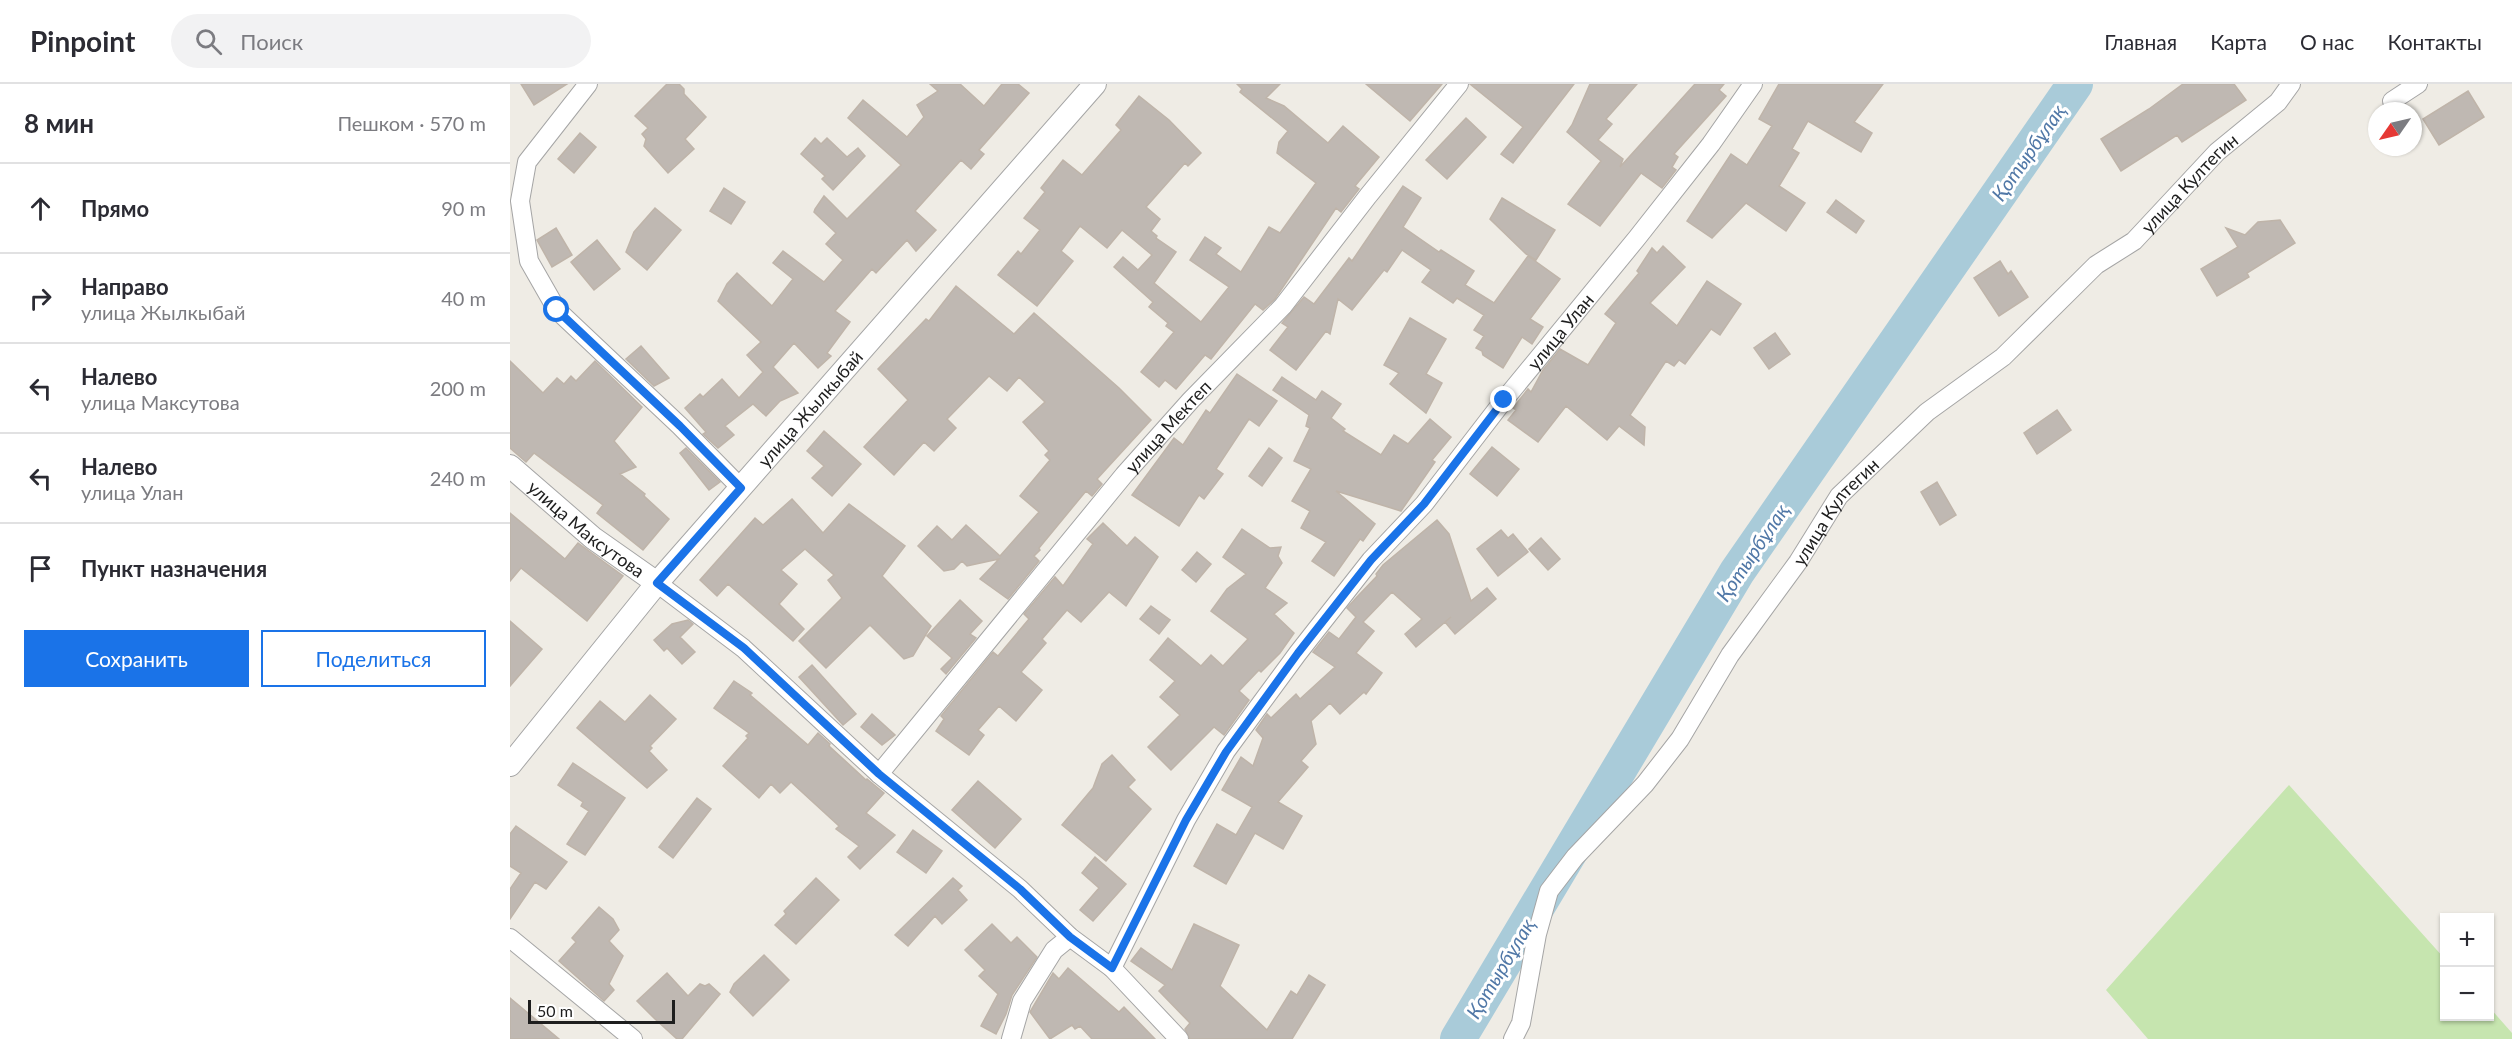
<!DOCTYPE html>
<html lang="ru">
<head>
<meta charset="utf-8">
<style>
  :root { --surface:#fff; --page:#f2f2f3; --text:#2b2b33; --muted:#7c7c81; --line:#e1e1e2; --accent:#1a73e8 }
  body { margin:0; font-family:Lato,sans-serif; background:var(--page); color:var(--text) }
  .controls { position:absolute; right:18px; bottom:18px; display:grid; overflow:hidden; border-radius:0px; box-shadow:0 2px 4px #0004 }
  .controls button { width:54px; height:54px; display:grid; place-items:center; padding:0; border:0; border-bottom:2px solid var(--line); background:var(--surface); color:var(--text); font:30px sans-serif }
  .compass { position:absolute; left:1858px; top:18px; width:54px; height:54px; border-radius:50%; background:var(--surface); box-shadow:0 2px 4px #0004; rotate:236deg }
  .scale { position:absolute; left:18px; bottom:15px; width:147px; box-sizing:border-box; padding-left:6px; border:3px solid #1e1e1e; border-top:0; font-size:16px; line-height:21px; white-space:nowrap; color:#1e1e1e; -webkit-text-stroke:4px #fff; paint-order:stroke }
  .stop { position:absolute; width:18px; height:18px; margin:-14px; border:4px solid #1a73e8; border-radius:50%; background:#fff }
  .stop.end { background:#1a73e8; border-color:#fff; box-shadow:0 2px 6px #0008 }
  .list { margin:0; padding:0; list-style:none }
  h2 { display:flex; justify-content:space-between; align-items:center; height:78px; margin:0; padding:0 24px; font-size:26px }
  h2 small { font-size:20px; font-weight:400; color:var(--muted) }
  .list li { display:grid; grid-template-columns:39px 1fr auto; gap:18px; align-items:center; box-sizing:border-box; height:90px; padding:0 24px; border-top:2px solid var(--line) }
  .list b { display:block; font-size:22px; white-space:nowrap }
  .list p { margin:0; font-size:20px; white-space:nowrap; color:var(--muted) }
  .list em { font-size:20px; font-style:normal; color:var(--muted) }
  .actions { display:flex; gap:12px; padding:18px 24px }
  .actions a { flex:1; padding:14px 0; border:2px solid var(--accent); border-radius:0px; text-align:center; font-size:21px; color:var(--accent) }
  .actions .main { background:var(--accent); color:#fff }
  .icon { flex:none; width:33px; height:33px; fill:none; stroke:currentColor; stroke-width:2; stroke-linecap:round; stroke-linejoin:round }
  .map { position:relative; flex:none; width:2002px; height:955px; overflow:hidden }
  header { display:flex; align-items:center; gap:36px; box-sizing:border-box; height:84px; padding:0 30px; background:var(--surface); border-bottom:2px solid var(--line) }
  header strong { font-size:28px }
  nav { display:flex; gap:33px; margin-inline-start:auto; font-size:21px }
  .search { width:420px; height:54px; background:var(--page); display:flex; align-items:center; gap:15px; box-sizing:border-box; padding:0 21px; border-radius:33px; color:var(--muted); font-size:22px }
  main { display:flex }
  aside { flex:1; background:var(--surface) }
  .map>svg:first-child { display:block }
  .grass { fill:#c6e5af }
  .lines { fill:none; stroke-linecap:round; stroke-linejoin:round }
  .river { stroke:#a9cbd9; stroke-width:36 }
  .building { fill:#bfb8b2; stroke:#bfb4a9; stroke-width:1.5 }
  .minor-casing { stroke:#a5a5a5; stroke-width:20 }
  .tertiary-casing { stroke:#a5a5a5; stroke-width:24 }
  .minor { stroke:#fff; stroke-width:18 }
  .tertiary { stroke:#fff; stroke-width:22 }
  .route { stroke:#1a73e8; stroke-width:8 }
  .labels { text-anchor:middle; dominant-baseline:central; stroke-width:6; stroke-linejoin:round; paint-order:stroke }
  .street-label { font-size:18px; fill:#1e1e1e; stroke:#fff }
  .water-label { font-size:20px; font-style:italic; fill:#5178a7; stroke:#fff }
</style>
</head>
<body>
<header>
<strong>Pinpoint</strong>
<div class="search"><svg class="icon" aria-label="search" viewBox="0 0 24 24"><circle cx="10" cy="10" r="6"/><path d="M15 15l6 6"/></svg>Поиск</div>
<nav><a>Главная</a><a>Карта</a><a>О нас</a><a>Контакты</a></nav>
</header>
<main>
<aside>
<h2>8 мин<small>Пешком · 570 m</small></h2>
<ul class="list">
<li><svg class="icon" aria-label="ahead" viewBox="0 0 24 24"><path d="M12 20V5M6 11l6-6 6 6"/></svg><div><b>Прямо</b></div><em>90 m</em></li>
<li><svg class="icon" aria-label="right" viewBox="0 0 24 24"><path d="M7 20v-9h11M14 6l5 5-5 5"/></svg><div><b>Направо</b><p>улица Жылкыбай</p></div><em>40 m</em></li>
<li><svg class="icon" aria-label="left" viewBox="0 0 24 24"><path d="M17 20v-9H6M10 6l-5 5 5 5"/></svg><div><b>Налево</b><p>улица Максутова</p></div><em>200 m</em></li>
<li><svg class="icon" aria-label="left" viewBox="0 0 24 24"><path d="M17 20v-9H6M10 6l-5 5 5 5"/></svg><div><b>Налево</b><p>улица Улан</p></div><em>240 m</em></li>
<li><svg class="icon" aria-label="arrive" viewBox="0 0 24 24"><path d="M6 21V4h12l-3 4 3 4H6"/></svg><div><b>Пункт назначения</b></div></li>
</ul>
<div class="actions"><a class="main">Сохранить</a><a>Поделиться</a></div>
</aside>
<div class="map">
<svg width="2002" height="955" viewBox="0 0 2002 955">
  <rect width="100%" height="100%" fill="#efece5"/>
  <path class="grass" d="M1779 701 1934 874V932H1980V924L2002 949V955H1638L1596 906Z"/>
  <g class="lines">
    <path class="river" d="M948 955 1227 488 1565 0"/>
  </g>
  <path class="building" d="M11 0H57L24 21Z
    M157 0H169L174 5V10L196 33 175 55 184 65 158 89 134 62 136 55 132 50 138 44 125 32Z
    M420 0H450L474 22 492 0H508L519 9 469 66 474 70 461 85 451 76 405 127 426 146 406 167 397 156 366 189 362 185 325 227 340 238 317 269 321 272 308 284 284 259 263 283 288 309 270 317 256 332 243 320 215 342 224 351 208 364 193 350 196 348 175 324 190 310 193 313 212 295 229 314 253 288 237 271 251 258 208 217 217 200 227 189 262 222 283 195 263 179 273 167 314 198 333 176 316 160 326 149 304 128 305 125 314 112 337 135 391 81 338 34 353 16 397 53 414 33 407 21 428 7Z
    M727 0H770L756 14 774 22 818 59 833 42 869 73 845 102 849 105 831 128 826 124 765 215 753 226 745 220 701 275 695 271 666 305 655 296 649 303 631 288 664 248 656 242 658 239 639 223 643 218 604 183 613 173 628 186 642 171 612 146 597 164 570 142 551 167 563 177 527 222 488 191 508 167 511 170 530 146 514 134 535 108 531 104 553 76 572 91 611 46 606 41 629 12 659 36 691 69 678 82 675 79 636 123 650 135 641 147 647 152 646 154 666 168 644 199 691 238 719 203 680 176 695 153 711 164 706 170 731 188 759 143 770 149 806 99 767 69 769 58 778 47 730 8 732 5Z
    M856 0H932L900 37Z
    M960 0H1064L1003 79 991 70 1013 43Z
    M1080 0H1127L1096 35 1102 40 1088 56 1113 75 1110 83 1185 0H1214L1209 6 1216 12 1164 70 1168 73 1162 83 1166 86 1152 104 1131 89 1090 142 1058 120 1091 77 1057 48 1062 41Z
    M1269 0H1373L1344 38 1362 49 1351 68 1298 37 1282 65 1289 69 1269 102 1295 119 1276 147 1236 119 1202 154 1177 137 1221 70 1237 81 1262 42 1249 35Z
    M1673 0H1724L1736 16 1672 58 1667 51 1611 87 1591 55 1639 25Z
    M1958 7 1974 33 1929 61 1913 35Z
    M956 34 976 53 937 95 916 76Z
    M70 49 86 63 64 89 48 75Z
    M305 54 311 60 317 54 337 73 348 64 355 72 323 106 312 95 315 92 291 70Z
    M893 102 911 114 893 143 929 168 931 166 964 187 955 201 984 219 1018 172 1050 195 1020 235 1033 243 1022 260 1012 253 993 284 973 271 972 267 966 264 974 252 964 246 974 231 947 214 943 219 912 198 921 186 892 166 877 188 874 186 842 226 828 215 820 250 816 247 786 286 760 266 778 243 772 239 794 213 804 220 839 174 842 177Z
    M214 104 235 118 221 140 200 127Z
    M992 114 1045 146 1026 176 1016 170 980 135Z
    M1326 116 1354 137 1346 149 1317 128Z
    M145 124 171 146 137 186 116 168 124 148Z
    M1770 136 1785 159 1737 189 1739 193 1707 212 1691 185 1728 163 1716 144 1735 151 1748 138Z
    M46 144 62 171 42 183 27 156Z
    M87 156 110 185 84 206 61 178Z
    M1153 162 1175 183 1140 219 1167 242 1197 197 1231 220 1210 251 1201 245 1175 280 1169 276 1164 282 1156 277 1120 331 1135 343 1134 361 1109 342 1097 356 1056 322 1028 358 998 336 1006 326 1003 324 1018 305 1021 308 1033 286 1050 265 1078 281 1106 239 1095 230 1129 189 1127 187 1142 164 1147 169Z
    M1490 177 1498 190 1501 187 1518 213 1489 232 1464 194Z
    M446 202 504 250 524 229 609 304 641 336 587 395 592 400 582 412 576 407 529 464 530 466 524 472 529 477 498 515 470 495 489 475 457 482 452 477 444 485 434 487 408 462 427 442 442 456 456 441 490 472 529 428 510 412 540 376 535 371 539 367 513 338 535 318 509 293 497 307 479 292 437 335 446 344 424 367 414 358 384 391 354 363 398 316 368 285 416 235 419 237Z
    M900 234 936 255 916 290 932 299 916 329 880 300 889 289 874 281Z
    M1265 249 1280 270 1259 285 1244 264Z
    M131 262 159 294 144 302 116 275Z
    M0 277 33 309 47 294 54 300 61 292 66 297 85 277 132 323 104 357 126 383 110 390 135 410 134 412 159 435 133 466 87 429 93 421 24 369 16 378 0 364Z
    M727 290 767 317 749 342 739 335 706 385 713 390 694 415 689 411 669 442 622 411 664 354 673 361 696 326 700 329Z
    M772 293 806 316 812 307 831 320 821 334 835 345 833 347 871 371 884 351 898 360 920 335 941 353 922 376 925 378 891 427 826 407 865 440 853 457 850 455 824 492 802 477 816 458 791 444 800 427 782 417 801 385 784 377 800 344 796 342 799 331 763 306Z
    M1547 326 1561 346 1527 370 1514 349Z
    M314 347 351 380 322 412 302 394 314 382 297 367Z
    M982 363 1009 385 987 412 960 390Z
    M176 364 210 398 199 406 170 369Z
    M759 364 772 374 752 402 739 392Z
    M1427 398 1446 431 1430 441 1411 408Z
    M282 415 313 449 339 420 395 462 372 492 421 542 403 572 394 575 360 541 316 584 289 557 332 514 318 496 324 491 295 465 271 486 287 500 269 520 294 545 283 557 218 500 207 512 190 496 245 434 253 441Z
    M0 429 55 475 68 459 113 492 77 537 11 484 0 497Z
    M927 436 939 450 961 517 977 504 986 515 945 550 935 538 941 533 906 563 895 550 912 535 882 508 853 538 864 547 846 569 872 589 856 610 854 608 830 630 820 619 801 637 806 660 791 677 798 683 768 718 792 732 773 765 745 749 716 800 684 782 707 740 726 751 742 723 712 706 731 673 743 682 753 654 746 646 757 630 761 634 786 610 790 615 825 583 803 568 819 548 829 555 846 533 837 524 846 514 867 492 866 490 873 481Z
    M593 439 617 462 625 453 648 473 616 522 599 508 571 538 557 526 532 555 536 559 511 588 532 606 506 637 489 622 468 646 474 651 459 671 426 647 434 635 431 632 483 568 488 572 519 535 514 530 545 493 553 502 583 460 577 455Z
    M732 445 760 464 771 463 768 472 772 479 755 504 777 519 764 530 784 549 770 569 751 588 749 586 729 607 739 616 714 651 704 643 661 686 638 663 670 631 650 613 665 597 640 576 658 554 691 582 701 571 713 582 738 555 701 527 717 505 736 490 713 473Z
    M991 446 998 454 1003 450 1018 468 988 492 967 465Z
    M1031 454 1050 475 1038 486 1019 465Z
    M687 468 701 480 686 498 672 486Z
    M450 516 472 537 460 550 466 554 436 590 431 585 442 574 417 552Z
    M641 522 660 536 649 550 630 535Z
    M178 536 183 540 170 553 185 568 172 580 157 564 154 567 144 556 162 540Z
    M0 537 32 565 0 602Z
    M302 581 346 630 333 641 289 593Z
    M224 597 242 609 240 611 298 661 308 649 320 660 319 662 356 696 357 695 374 709 356 729 385 751 350 785 338 773 349 762 326 745 329 742 281 698 270 709 261 700 249 714 213 682 238 654 236 652 239 649 204 624Z
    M140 611 166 635 140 662 142 664 139 667 157 686 137 704 67 644 90 617 115 638Z
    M362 630 385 651 372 661 351 643Z
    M602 671 625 696 618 703 641 725 596 777 552 741 583 704 592 680Z
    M63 679 115 714 75 771 57 760 79 727 71 722 73 718 48 701Z
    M468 697 511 735 485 764 442 726Z
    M187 714 201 725 163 774 149 763Z
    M6 742 57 778 36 805 25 798 0 835V805L11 789 0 782V750Z
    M403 746 432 767 416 789 387 768Z
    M585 773 616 800 583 837 570 826 589 804 572 789Z
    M306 794 329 816 286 860 265 841 276 830 274 827Z
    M443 794 452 802 448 806 457 816 432 840 425 832 398 862 385 851Z
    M89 823 103 835 109 846 99 857 113 872 99 900 104 906 94 917 49 877 66 858 62 854Z
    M482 840 501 859 507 853 527 873 502 911 496 930 486 950 471 942 488 910 469 892 475 886 455 866Z
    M684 840 729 861 710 902 757 946 781 907 787 911 799 891 815 901 782 955H680L675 945 680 939 649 907 655 901 621 877 631 864 662 886Z
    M254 871 279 896 243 932 220 908 224 900Z
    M558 884 609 928 614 923 645 955H582L570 942 565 945 562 941 540 955 520 928 543 889 549 895Z
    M157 889 178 912 190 900 195 902 199 900 210 910 172 955H167L145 935 127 917Z
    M0 914 49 955H0Z"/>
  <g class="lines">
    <defs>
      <g id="minor">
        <path d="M78 0 17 78 10 117 19 177 47 226 170 342 231 404"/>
        <path d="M1882 17 1908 0"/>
        <path d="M147 499 233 564 369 690 510 805 560 853 602 884 669 955"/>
        <path id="s1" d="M369 690 614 391 681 316 773 222 858 112 949 0"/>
        <path d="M0 854 123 955"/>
        <path id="s2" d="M602 884 676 736 716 667 788 569 861 476 914 420 994 316 1127 154 1201 60 1243 0"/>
        <path d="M501 955 512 917 544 866 560 853"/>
        <path id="s3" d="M1003 955 1011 939 1027 850 1039 807 1065 773 1135 700 1170 655 1220 571 1288 478 1329 412 1417 328 1493 273 1586 181 1624 157 1707 68 1768 18 1781 0"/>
      </g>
      <g id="tertiary">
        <path id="s4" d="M0 382 83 454 147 499"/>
        <path id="s5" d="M0 681 147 499 585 0"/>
      </g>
    </defs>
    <use href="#minor" class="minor-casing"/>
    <use href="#tertiary" class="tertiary-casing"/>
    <use href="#minor" class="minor"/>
    <use href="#tertiary" class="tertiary"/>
  </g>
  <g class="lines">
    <path class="route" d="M47 226 170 342 231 404 147 499 234 564 369 690 510 805 560 853 602 884 676 736 716 668 788 569 861 476 914 420 994 316"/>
  </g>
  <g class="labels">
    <g class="street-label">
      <text stroke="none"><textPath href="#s3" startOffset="1116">улица Култегин</textPath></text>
      <text stroke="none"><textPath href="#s2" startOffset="782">улица Улан</textPath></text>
      <text stroke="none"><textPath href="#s5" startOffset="466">улица Жылкыбай</textPath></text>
      <text stroke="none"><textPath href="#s1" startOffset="452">улица Мектеп</textPath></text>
      <text stroke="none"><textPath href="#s3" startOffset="630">улица Култегин</textPath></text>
      <text stroke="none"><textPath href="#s4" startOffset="99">улица Максутова</textPath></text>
    </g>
    <g class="water-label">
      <text transform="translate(1518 68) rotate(-55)">Қотырбұлақ</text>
      <text transform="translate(1242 468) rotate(-56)">Қотырбұлақ</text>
      <text transform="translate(990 884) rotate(-59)">Қотырбұлақ</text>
    </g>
  </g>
</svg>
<div class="controls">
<button>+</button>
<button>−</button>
</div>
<svg class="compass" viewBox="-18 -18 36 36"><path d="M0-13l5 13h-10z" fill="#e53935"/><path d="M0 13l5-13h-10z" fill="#7c7c81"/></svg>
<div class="scale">50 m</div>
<div class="stop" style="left:47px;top:226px"></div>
<div class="stop end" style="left:994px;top:316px"></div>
</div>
</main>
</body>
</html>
